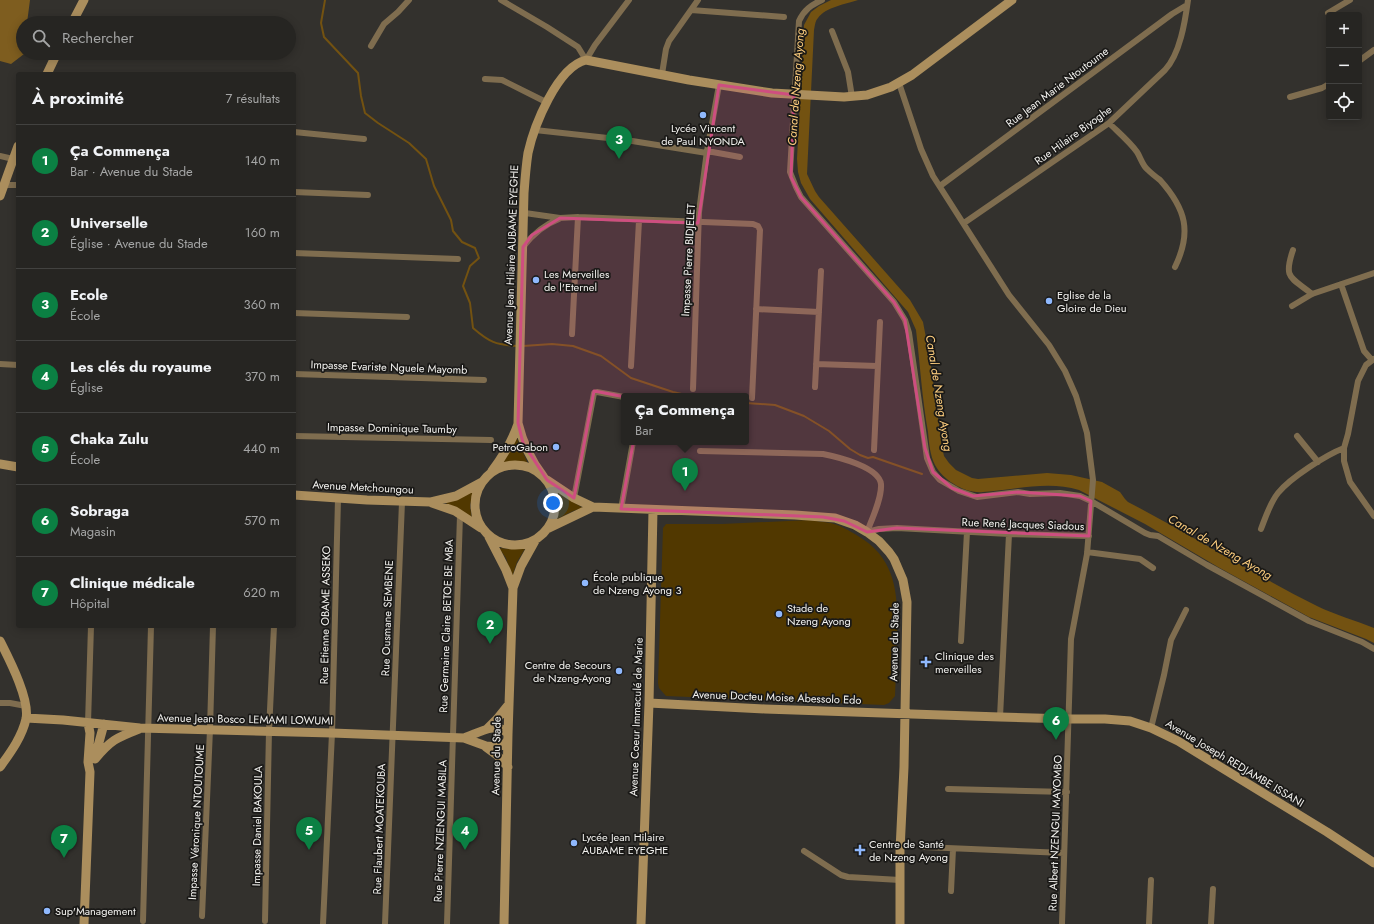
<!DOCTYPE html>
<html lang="fr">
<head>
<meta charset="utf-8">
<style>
  :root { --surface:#262522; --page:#2e2d2a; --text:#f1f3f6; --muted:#a4a5a5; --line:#424240; --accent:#0b8043 }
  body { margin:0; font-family:Jost,sans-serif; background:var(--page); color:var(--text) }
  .controls { position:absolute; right:12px; top:12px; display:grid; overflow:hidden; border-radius:4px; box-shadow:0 2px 10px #0003 }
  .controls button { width:36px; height:36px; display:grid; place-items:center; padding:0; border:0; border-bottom:1px solid var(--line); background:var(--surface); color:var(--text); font:20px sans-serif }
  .you { position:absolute; left:553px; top:503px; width:14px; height:14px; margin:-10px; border:3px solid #fff; border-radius:50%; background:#1a73e8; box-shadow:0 0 0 6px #1a73e833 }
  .badge { display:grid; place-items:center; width:26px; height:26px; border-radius:50%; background:var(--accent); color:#fff; font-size:13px; font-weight:700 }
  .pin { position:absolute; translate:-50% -33px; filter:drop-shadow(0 1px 2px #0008) }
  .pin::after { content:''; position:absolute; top:21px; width:14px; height:12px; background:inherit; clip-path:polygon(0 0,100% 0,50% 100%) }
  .popup { position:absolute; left:621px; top:393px; width:128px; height:52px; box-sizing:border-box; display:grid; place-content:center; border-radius:4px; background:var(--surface); filter:drop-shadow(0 1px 3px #0005); font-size:13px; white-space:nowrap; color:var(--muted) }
  .popup b { font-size:15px; color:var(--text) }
  .popup::after { content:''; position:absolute; left:50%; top:100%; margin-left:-8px; border:8px solid transparent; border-top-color:var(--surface) }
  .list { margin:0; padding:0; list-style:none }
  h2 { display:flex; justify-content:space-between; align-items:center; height:52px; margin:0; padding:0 16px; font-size:17px }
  h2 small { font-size:13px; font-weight:400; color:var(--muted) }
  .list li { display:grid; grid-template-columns:26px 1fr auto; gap:12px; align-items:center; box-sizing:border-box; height:72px; padding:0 16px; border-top:1px solid var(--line) }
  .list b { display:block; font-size:15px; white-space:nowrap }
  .list p { margin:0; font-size:13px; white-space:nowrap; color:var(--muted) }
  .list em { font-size:13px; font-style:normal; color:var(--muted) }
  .icon { flex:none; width:22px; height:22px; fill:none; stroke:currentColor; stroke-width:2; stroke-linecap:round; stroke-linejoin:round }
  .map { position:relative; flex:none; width:1374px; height:924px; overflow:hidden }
  .search { position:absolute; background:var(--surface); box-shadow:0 2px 10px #0003; left:16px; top:16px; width:280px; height:44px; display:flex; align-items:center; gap:10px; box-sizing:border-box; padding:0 14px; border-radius:22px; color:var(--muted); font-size:15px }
  .panel { position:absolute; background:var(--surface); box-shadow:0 2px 10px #0003; left:16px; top:72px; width:280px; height:556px; border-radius:4px }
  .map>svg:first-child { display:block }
  .green { fill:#513800 }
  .forest { fill:#7e5d1f }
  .water { fill:#735211 }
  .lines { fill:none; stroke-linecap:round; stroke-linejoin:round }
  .stream { stroke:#735211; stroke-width:2 }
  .street { stroke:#7f6d4f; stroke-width:6 }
  .secondary { stroke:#ab8e5d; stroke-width:9 }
  .marked { fill:#ce4e80; fill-opacity:0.2; stroke:#ce4e80; stroke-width:3; stroke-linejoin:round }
  .poi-dot { fill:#8fb8fd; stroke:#1a1917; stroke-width:1.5 }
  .labels { text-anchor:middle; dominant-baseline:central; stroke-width:3.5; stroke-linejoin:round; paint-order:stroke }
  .street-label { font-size:11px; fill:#f3f2ef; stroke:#1a1917 }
  .poi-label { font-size:11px; fill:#f3f2ef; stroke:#1a1917; text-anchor:start }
  .water-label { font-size:12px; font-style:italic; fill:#fece7e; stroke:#1a1917 }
</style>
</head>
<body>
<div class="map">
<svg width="1374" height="924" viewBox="0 0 1374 924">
  <rect width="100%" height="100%" fill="#33312d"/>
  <path class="green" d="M516 436 528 464 517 462 503 463Z
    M473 491 470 506 472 519 444 502Z
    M557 493H559L583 508 573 511 555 520 557 511 555 495Z
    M809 520C816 521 824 522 831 523 840 525 850 531 858 536 899 560 898 599 897 641 896 659 896 677 895 696L889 703 884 705 666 696 659 688 658 683 663 528 666 524H722Z
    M526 547 517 562 512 577 506 558 499 548 511 549Z"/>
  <path class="forest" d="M0 0H30L27 23H23L24 54 11 64 0 61Z"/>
  <path class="water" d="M831 0H858C846 4 826 7 818 18 815 21 815 26 814 30L807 174 815 191 819 197 910 300 923 322 930 359 942 447 944 456 949 463 956 470 972 478 978 479 1047 473 1071 475 1102 482 1120 492 1125 499 1128 502C1192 535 1253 574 1317 606 1335 615 1355 620 1374 628V643L1366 639 1309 617 1218 567 1145 524 1079 490C1048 480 1014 490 983 492 965 494 943 480 935 465 930 455 929 443 928 432 922 398 920 364 916 330L908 312 810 199 801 183 798 172 797 159 804 25 811 12 819 6Z"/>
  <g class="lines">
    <path class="stream" d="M325 0 321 23 324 37 358 73 361 96 365 113 378 123 409 143 426 159 434 186 451 220 453 231 462 242 475 248 479 258 470 266 463 286 470 303 473 328C489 342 496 345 518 346
      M523 346 552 344 573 346 601 356 631 378 673 392 690 396
      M746 403 775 405 804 416 829 431 850 449 860 455 868 458 873 457 922 474"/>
    <path class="street" d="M501 0 547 27 578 47 586 60 595 45 629 0
      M822 0C811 5 804 10 799 21L790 172 796 187 801 197 894 302 905 320 909 333 927 458 933 472 940 480 959 491 977 497 1018 492 1030 494 1060 493 1080 496 1091 501 1145 533 1150 535 1158 536 1207 565 1309 621 1362 642 1374 649
      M691 10 784 17
      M1328 13 1350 0
      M832 31 848 72 852 97
      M371 46 384 24 398 12 409 0
      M1359 61 1374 50
      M662 74 666 49 669 41 698 0
      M485 79 502 80 546 102
      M899 83 921 149 933 176 1009 295 1049 345 1065 371 1076 396 1087 433 1093 480 1087 554 1071 639 1062 924
      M1290 97 1322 88 1329 84
      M1109 123C1118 132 1130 142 1137 152 1141 158 1142 165 1148 170 1152 174 1156 177 1160 180 1186 209 1192 232 1175 267
      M535 130 626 140 707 153
      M294 132 364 139
      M707 151 740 157
      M0 156 13 159
      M4 185H18
      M940 186 1172 14 1187 5
      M294 192 368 195
      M525 213 560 218 578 217 753 224 758 226 760 230 752 398
      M964 223 1109 123 1165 70C1180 54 1185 22 1188 0
      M523 247C533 234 543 225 559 219
      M1293 250C1283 279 1291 277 1312 294
      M294 253 458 259
      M1341 284 1364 351 1372 360
      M1292 306 1312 294 1374 273
      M756 309 819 312
      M294 313 407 317
      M572 334 578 217
      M1374 359 1366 365 1358 381 1348 434 1344 448V461L1350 482 1374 516
      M0 364 18 365
      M816 364 877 366
      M631 366 639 221
      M294 374 484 380
      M815 387 821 271
      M693 389 699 212 707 151 719 85
      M294 436 491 440
      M1297 436 1318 462
      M874 450 880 322
      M700 451 823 454C838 457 879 467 881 484 882 498 872 519 867 532
      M574 498 594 393 597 392 624 397
      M621 509 633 442
      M1261 529C1266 516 1270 503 1278 493 1290 478 1326 455 1344 448
      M867 532 879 529 897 528 1009 534 1089 536
      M1087 552 1140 559 1153 568
      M961 641 967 532
      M0 703H10L26 706
      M1000 717 1009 534
      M88 723 91 626
      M1151 728 1164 675 1171 640 1186 610
      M948 789 1067 792
      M924 847 1064 853
      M804 851 841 875 848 877 900 880
      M951 891 953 849
      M202 916 210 729 213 626
      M143 921 151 626
      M265 921 269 731 274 626
      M323 924 332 733 338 499
      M385 924 402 502
      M447 924 460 515
      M1149 924 1151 880
      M1211 924 1213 889"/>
    <path class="secondary" d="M72 23 84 0
      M47 74 57 53
      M0 196 18 146
      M0 464 18 467
      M475 505a40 40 0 1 1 80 0a40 40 0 1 1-80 0Z
      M492 471C503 456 512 442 518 424
      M543 476C530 459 523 444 518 423L524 193C525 179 526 166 528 153 534 126 557 67 586 60L689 80 772 93 844 97 867 95 891 87 912 75 1012 0
      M547 480 574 498 593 507 795 515 835 518 855 525 867 532 879 541 889 552 894 559 903 580 907 602 904 767 900 850V924
      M294 495 367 500 431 502 456 496 482 482
      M432 503 455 511 481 528
      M547 529 593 507
      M489 537 506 570 513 588
      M0 641C9 659 30 699 26 719 22 737 10 753 0 767
      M649 703 765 709 1000 717 1069 719H1105L1130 721 1151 728 1178 741 1327 832 1374 863
      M26 718 63 720 140 728 332 733 464 738 486 746 497 747 505 744 507 741
      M487 729 497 719 509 704
      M464 738C477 734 497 720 508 734
      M486 747 497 755 508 767
      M95 757 104 724
      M95 759C111 740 116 738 139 729
      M84 924 90 772 88 762 90 733 88 723
      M504 924 508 734 513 588 521 566 536 539
      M641 924 649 703 653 510"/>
  </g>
  <path class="marked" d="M719 85 794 95 791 177 801 197 894 302 905 320 925 448 933 472 952 488 973 496 1018 492 1080 496 1091 501 1089 536 897 528 867 532 844 521 823 517 621 509 641 400 594 391 574 498 547 480 523 443 518 423 523 247 532 235 560 218 698 223Z"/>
  <g class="poi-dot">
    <circle cx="703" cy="115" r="4"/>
    <circle cx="536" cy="280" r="4"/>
    <circle cx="1049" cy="301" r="4"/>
    <circle cx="556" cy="447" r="4"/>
    <circle cx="585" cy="583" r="4"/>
    <circle cx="779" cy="614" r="4"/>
    <path d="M924 656h4v4h4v4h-4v4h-4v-4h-4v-4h4z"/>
    <circle cx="619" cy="671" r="4"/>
    <circle cx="574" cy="843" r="4"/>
    <path d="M858 844h4v4h4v4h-4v4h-4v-4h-4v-4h4z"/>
    <circle cx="47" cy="911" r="4"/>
  </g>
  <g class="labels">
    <g class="street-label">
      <text transform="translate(1057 87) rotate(-37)">Rue Jean Marie Ntoutoume</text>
      <text transform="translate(1073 135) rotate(-36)">Rue Hilaire Biyoghe</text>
      <text transform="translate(511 255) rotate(-88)">Avenue Jean Hilaire AUBAME EYEGHE</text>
      <text transform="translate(688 260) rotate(-87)">Impasse Pierre BIDJELET</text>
      <text transform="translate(389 367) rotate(2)">Impasse Evariste Nguele Mayomb</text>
      <text transform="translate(392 428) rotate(1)">Impasse Dominique Taumby</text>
      <text transform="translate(363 487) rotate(3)">Avenue Metchoungou</text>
      <text transform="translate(1023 524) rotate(2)">Rue René Jacques Siadous</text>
      <text transform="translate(325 615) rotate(-89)">Rue Etienne OBAME ASSEKO</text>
      <text transform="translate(387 618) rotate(-88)">Rue Ousmane SEMBENE</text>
      <text transform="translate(446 626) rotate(-88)">Rue Germaine Claire BETOE BE MBA</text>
      <text transform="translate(894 642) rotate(-89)">Avenue du Stade</text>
      <text transform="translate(777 697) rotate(2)">Avenue Docteu Moise Abessolo Edo</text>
      <text transform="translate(636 717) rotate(-88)">Avenue Coeur Immaculé de Marie</text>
      <text transform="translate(245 719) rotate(1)">Avenue Jean Bosco LEMAMI LOWUMI</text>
      <text transform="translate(496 756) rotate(-89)">Avenue du Stade</text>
      <text transform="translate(1235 763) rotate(31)">Avenue Joseph REDJAMBE ISSANI</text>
      <text transform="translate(196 822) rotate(-87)">Impasse Véronique NTOUTOUME</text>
      <text transform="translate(257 826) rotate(-89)">Impasse Daniel BAKOULA</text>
      <text transform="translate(379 829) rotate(-88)">Rue Flaubert MOATEKOUBA</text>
      <text transform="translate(440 831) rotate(-88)">Rue Pierre NZIENGUI MABILA</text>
      <text transform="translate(1055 833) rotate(-88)">Rue Albert NZENGUI MAYOMBO</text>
    </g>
    <g class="poi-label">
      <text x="703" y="128" text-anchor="middle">Lycée Vincent<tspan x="703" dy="13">de Paul NYONDA</tspan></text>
      <text x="544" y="274">Les Merveilles<tspan x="544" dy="13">de l'Eternel</tspan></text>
      <text x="1057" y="295">Eglise de la<tspan x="1057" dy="13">Gloire de Dieu</tspan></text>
      <text x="548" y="447" text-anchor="end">PetroGabon</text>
      <text x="593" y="577">École publique<tspan x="593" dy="13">de Nzeng Ayong 3</tspan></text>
      <text x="787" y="608">Stade de<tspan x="787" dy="13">Nzeng Ayong</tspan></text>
      <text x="935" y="656">Clinique des<tspan x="935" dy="13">merveilles</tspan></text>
      <text x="611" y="665" text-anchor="end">Centre de Secours<tspan x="611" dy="13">de Nzeng-Ayong</tspan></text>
      <text x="582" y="837">Lycée Jean Hilaire<tspan x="582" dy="13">AUBAME EYEGHE</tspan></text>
      <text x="869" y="844">Centre de Santé<tspan x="869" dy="13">de Nzeng Ayong</tspan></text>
      <text x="55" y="911">Sup'Management</text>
    </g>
    <g class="water-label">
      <text transform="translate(796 87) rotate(-86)">Canal de Nzeng Ayong</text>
      <text transform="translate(939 393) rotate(81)">Canal de Nzeng Ayong</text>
      <text transform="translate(1220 547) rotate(30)">Canal de Nzeng Ayong</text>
    </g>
  </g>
</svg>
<div class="controls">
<button>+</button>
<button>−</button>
<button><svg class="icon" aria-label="locate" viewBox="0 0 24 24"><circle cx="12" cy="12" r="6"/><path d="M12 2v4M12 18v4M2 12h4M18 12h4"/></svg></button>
</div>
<div class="you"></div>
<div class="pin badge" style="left:685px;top:491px">1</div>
<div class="popup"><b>Ça Commença</b>Bar</div>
<div class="pin badge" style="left:490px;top:644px">2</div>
<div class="pin badge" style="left:619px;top:159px">3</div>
<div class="pin badge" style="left:465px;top:850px">4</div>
<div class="pin badge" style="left:309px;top:850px">5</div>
<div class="pin badge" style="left:1056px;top:740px">6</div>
<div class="pin badge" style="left:64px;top:858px">7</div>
<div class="search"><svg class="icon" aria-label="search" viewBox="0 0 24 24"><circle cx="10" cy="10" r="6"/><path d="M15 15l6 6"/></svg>Rechercher</div>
<section class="panel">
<h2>À proximité<small>7 résultats</small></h2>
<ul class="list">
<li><span class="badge">1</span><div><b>Ça Commença</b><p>Bar · Avenue du Stade</p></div><em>140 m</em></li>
<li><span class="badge">2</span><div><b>Universelle</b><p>Église · Avenue du Stade</p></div><em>160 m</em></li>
<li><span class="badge">3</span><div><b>Ecole</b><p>École</p></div><em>360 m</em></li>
<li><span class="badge">4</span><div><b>Les clés du royaume</b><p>Église</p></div><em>370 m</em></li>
<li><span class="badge">5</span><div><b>Chaka Zulu</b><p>École</p></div><em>440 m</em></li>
<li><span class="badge">6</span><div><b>Sobraga</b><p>Magasin</p></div><em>570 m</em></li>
<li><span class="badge">7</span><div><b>Clinique médicale</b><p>Hôpital</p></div><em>620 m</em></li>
</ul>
</section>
</div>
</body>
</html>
